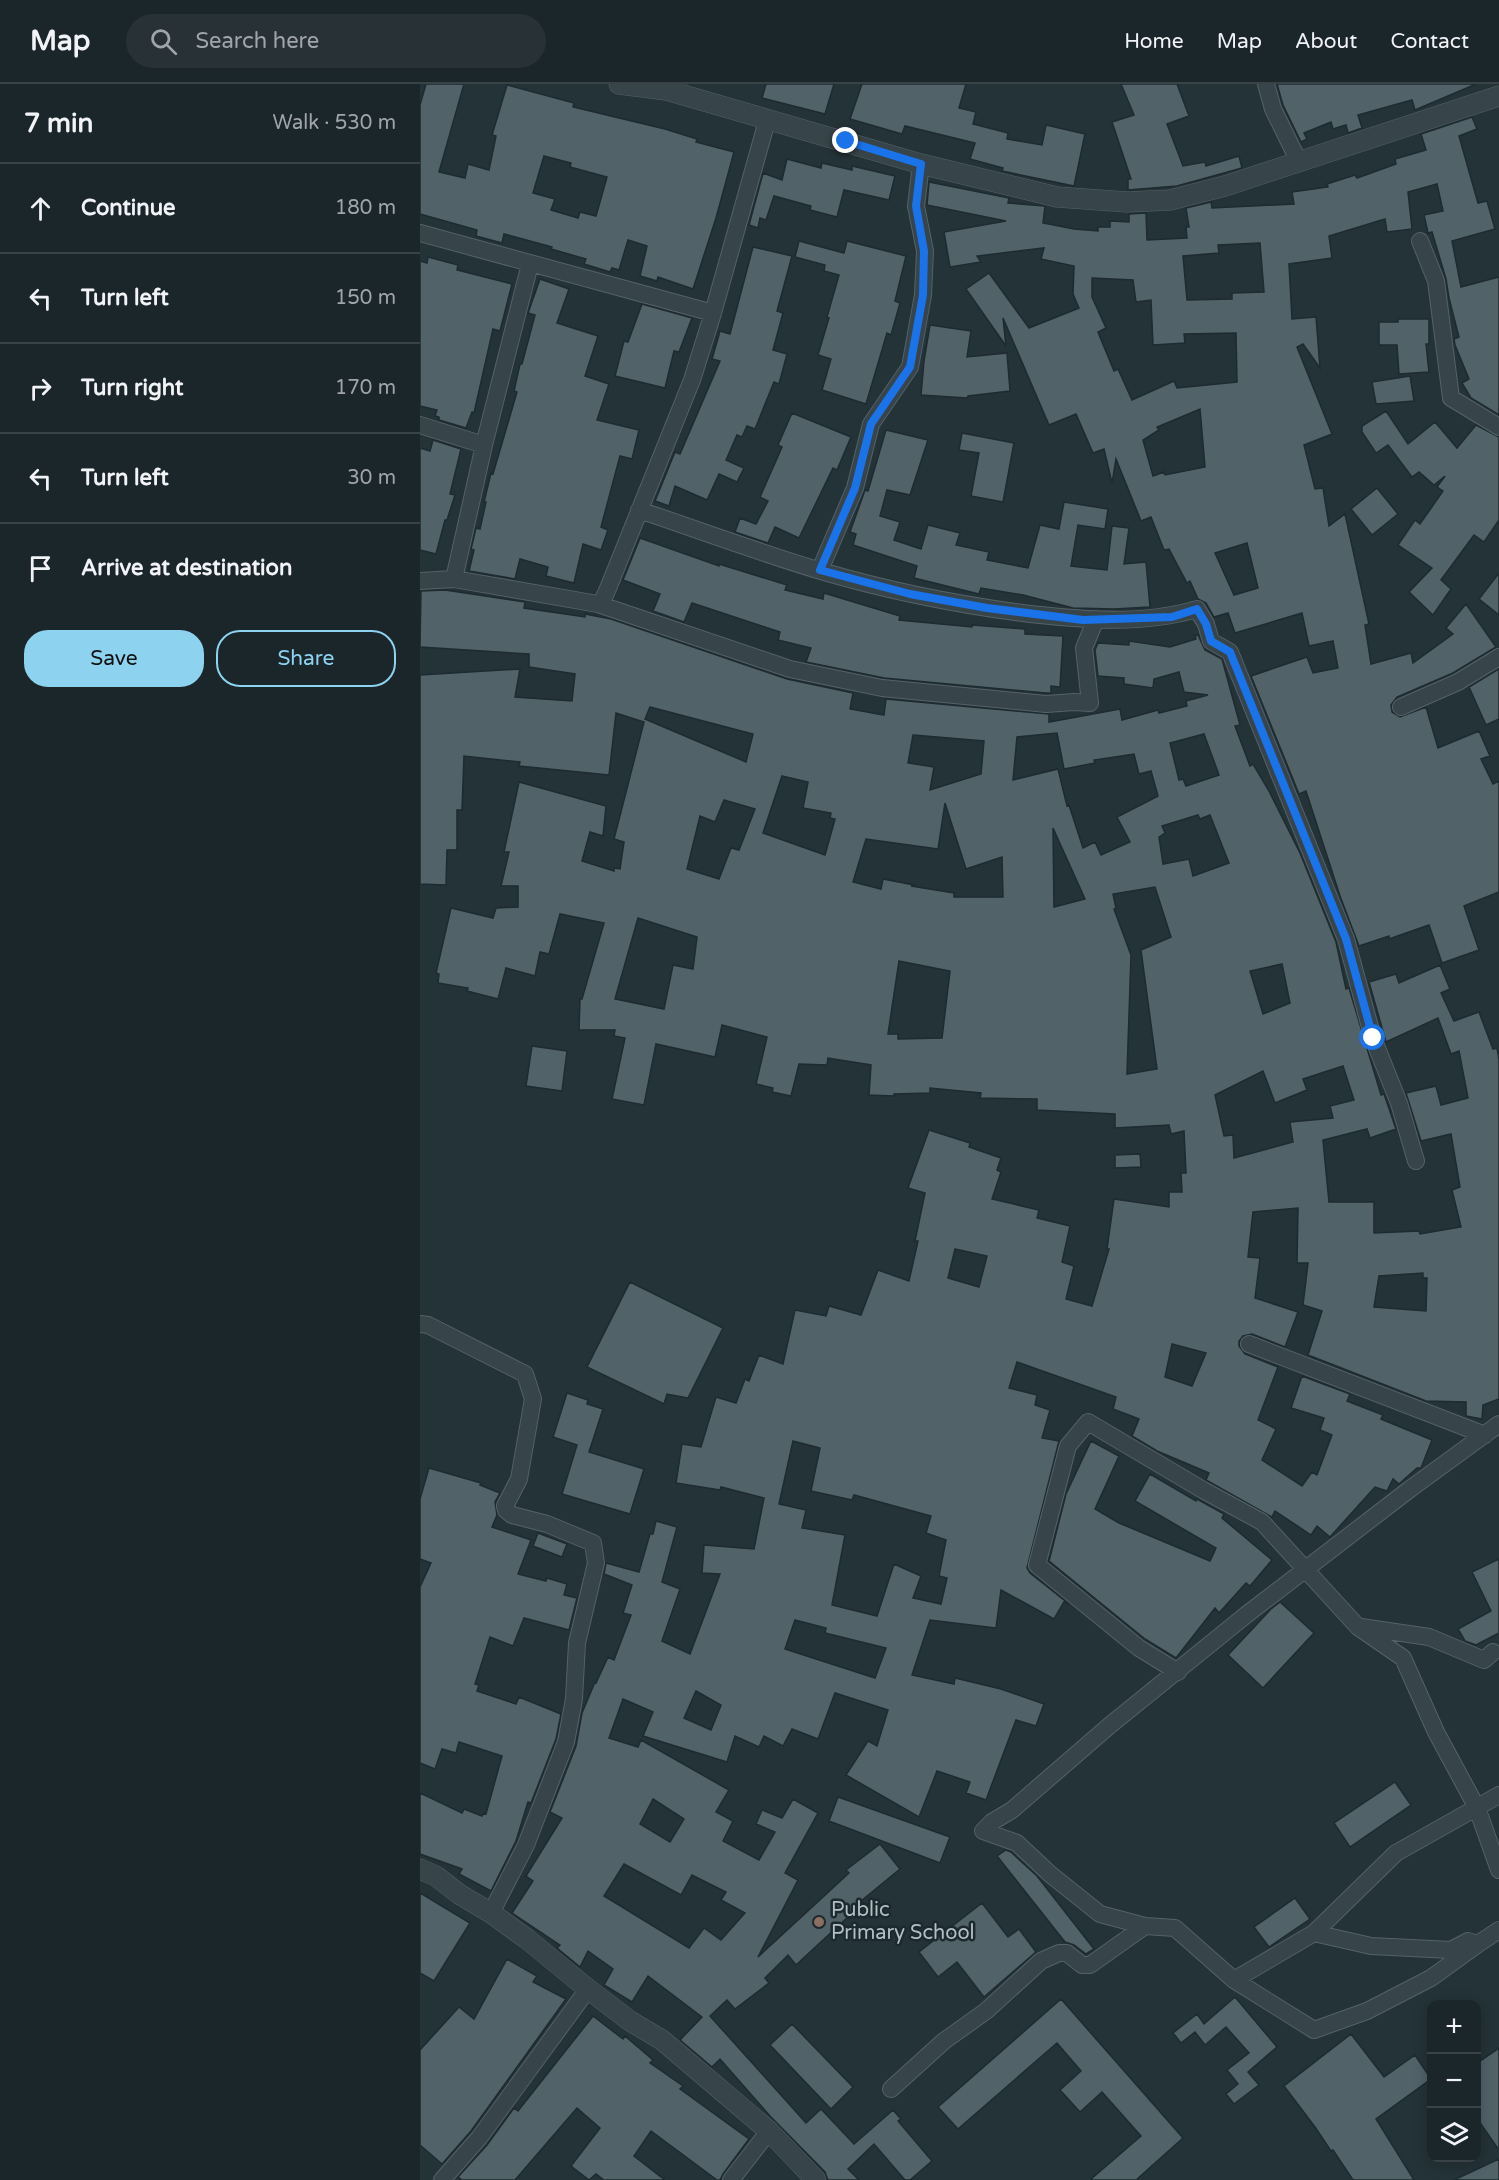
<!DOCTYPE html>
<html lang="en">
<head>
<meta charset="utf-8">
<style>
  :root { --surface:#1b262a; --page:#283236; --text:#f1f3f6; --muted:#a0a5a8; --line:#394347; --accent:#8dd2ef }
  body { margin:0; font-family:"Varela Round",sans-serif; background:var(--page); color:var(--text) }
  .controls { position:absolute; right:18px; bottom:18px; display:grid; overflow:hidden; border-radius:12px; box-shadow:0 3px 15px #0003 }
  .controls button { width:54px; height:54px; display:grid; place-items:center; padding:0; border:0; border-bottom:2px solid var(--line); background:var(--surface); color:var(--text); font:30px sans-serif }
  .stop { position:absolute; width:18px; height:18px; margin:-14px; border:4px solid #1a73e8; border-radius:50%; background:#fff }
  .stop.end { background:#1a73e8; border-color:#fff; box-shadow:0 2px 6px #0008 }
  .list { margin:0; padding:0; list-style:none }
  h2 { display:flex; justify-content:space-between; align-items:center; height:78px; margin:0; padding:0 24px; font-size:26px }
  h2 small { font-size:20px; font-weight:400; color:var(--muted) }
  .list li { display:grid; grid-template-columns:39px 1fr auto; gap:18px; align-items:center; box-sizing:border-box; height:90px; padding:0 24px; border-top:2px solid var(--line) }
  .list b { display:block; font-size:22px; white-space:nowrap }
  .list em { font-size:20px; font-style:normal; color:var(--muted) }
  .actions { display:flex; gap:12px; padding:18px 24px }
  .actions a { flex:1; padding:14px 0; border:2px solid var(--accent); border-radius:24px; text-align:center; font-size:21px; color:var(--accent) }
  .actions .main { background:var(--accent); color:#111 }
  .icon { flex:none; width:33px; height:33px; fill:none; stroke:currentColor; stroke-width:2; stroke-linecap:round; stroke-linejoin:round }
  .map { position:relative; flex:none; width:1079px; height:2096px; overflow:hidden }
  header { display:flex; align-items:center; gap:36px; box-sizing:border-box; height:84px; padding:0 30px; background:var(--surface); border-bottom:2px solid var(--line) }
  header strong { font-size:28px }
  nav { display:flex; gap:33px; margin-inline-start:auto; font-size:21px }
  .search { width:420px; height:54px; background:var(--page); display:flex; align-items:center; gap:15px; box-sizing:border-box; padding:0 21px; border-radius:33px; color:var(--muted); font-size:22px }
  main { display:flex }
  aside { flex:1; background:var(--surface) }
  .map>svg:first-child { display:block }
  .building { fill:#516269; stroke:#1e2b30; stroke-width:1.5; fill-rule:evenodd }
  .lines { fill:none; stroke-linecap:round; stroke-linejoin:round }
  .minor-casing { stroke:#556267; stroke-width:18 }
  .tertiary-casing { stroke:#556267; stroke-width:21 }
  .minor { stroke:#374449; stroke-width:16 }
  .tertiary { stroke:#374449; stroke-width:20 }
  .route { stroke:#1a73e8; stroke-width:8 }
  .education-dot { fill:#8d6e63; stroke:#1c292e; stroke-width:2 }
  .labels { text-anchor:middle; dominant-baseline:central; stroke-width:5; stroke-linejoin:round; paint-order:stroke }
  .poi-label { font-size:20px; fill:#b2bfc5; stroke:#1c292e; text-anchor:start }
</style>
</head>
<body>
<header>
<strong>Map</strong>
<div class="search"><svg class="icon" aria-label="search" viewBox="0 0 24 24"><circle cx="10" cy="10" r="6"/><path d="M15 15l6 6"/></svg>Search here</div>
<nav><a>Home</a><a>Map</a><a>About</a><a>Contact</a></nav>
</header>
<main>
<aside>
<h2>7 min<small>Walk · 530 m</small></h2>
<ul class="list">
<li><svg class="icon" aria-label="ahead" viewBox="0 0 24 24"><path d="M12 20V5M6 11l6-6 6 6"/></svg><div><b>Continue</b></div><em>180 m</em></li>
<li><svg class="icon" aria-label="left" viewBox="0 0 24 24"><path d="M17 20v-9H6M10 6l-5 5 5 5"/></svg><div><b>Turn left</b></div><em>150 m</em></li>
<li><svg class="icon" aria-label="right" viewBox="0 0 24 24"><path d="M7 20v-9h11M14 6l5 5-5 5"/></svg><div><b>Turn right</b></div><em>170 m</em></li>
<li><svg class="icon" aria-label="left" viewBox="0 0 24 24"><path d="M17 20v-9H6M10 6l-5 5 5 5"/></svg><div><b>Turn left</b></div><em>30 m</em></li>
<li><svg class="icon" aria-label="arrive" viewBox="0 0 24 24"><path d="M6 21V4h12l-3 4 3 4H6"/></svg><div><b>Arrive at destination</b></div></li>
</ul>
<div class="actions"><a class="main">Save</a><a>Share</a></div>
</aside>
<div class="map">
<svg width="1079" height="2096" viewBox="0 0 1079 2096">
  <rect width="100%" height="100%" fill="#243338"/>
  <path class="building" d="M6 0H44L19 88 45 94 48 80 69 86 76 52 72 51 87 1 154 19 153 23 245 45 277 55 276 58 314 68 296 134 273 205 238 193 237 197 220 192 227 162 208 156 199 186 192 184 190 188 164 180 166 175 131 165 132 163 84 150 82 159 56 152 57 146 0 130V21ZM124 72 151 79 150 83 187 93 176 132 160 128 158 134 131 126 135 115 113 109Z
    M346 0H414L405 30 342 14Z
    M442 0H546L539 24 556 28 553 40 588 49 587 55 622 61 626 41 665 50 654 102 582 87 583 84 550 75 555 59 485 42 482 50 430 35Z
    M701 0H757L769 32 747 40 763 82 785 78 786 82 819 72 822 84 757 102 708 106V95H711L692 38 714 31Z
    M857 0H1056L995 26 992 16 938 31 942 44 928 49 926 41 913 45 911 38 884 49 887 55 881 58 863 21Z
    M1052 33 1057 45 1039 52 1058 119 1067 117 1075 145 1032 157 1041 203 1079 193V331L1051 314 1042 299 1049 295 1035 261 1034 255 1039 253 1029 214 1026 195 1012 148 1008 149 1004 131 1023 127 1017 100 988 108 992 145 967 148 965 135 909 152 912 174 869 180 872 235 896 233 900 284 883 260 877 263 912 350 884 361 895 405 903 404 909 442 925 430 949 540 945 541 951 580 991 569 993 579 1033 550 1026 544 1046 520 1076 563 1033 589 977 613 971 621 972 628 980 633 1006 623 1018 664 1059 647 1070 672 1061 675 1073 700 1079 697V808L1044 822 1059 866 1022 879 1009 841 969 855V852L939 862 920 812 886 707 879 710 831 592 887 573 893 589 918 584 913 557 889 562 882 529 815 549 808 529 794 533 786 519 778 515 770 497 767 499 749 465 744 466 731 433 721 437 696 375 692 399 684 365 673 369 656 330 629 341 583 234 586 262 546 205 569 189 609 244 659 224 653 210 654 182 621 175 624 164 557 172 561 178 530 183 524 148 586 137 507 121 509 98 589 114 588 119 625 122 623 139 654 145 678 147V143H690V137L709 138V130L726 129 727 156 767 154 766 143H769L766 124 791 118 792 124 874 120 872 108 908 103 907 100 935 91 937 94 976 80 975 75 1006 66 1001 50ZM840 159 844 208 812 209V215L767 216 763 172 799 169 798 161ZM672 194 713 196 716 218 731 216 733 261 765 259 764 250 816 249 817 298 757 304 754 297 712 316 698 285 694 287 678 248 686 244 672 213ZM780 325 785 383 745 391 744 388 733 392 723 356 739 346 737 343ZM827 459 838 504 814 511 795 469Z
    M367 75 401 84 402 79 432 86V82L475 92 469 116 424 106 417 133 390 126 391 122 354 112 346 136 340 134 338 144 329 141 343 89 362 96Z
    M379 157 424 169 427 157 486 172 475 217 480 219 471 251 467 249 446 320 402 306 411 275 398 271 409 234 407 233 419 191 404 187 405 181 375 173Z
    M333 163 372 172 357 227 363 229 353 266 367 270 359 300 354 298 335 345 327 342 322 353 317 351 306 376 324 384 317 398 299 390 287 416 255 402 249 422 235 417 255 368 260 370 300 277 292 275 300 247 310 250Z
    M8 173 38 181 37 186 92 200 80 247 73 245 54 329 52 328 46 344 19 336V333L15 332 17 326 0 322V177L7 179Z
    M120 195 149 205 137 239 178 252 165 292 189 300 177 336 219 346 212 375 200 372 181 443 188 446 181 466 163 460 154 499 126 492 128 483 100 475 95 495 49 487 54 466 51 465 56 444 60 445 66 418H64L71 389 73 390 97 308 94 307 100 280H102L115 231 108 229Z
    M222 220 272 234 259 268 254 267 245 304 195 292 204 257 208 258Z
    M978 235H1009V260H1006L1009 288 979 290 977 261H959V238H978Z
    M510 241 551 247 547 273 587 269 590 307 548 312 547 314 501 311 504 277Z
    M990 292 994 317 956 320 952 298Z
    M966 327 988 360 1015 338 1037 364 1056 341 1079 353V436L1064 458 1054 451 1021 496 1031 505 1013 531 989 508 1012 484 978 461 995 436 1000 440 1023 407 1017 403 1025 392 1014 401 999 388 992 393 968 361 956 369 942 348V342Z
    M372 329 431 353 417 386 413 384 379 454 355 443 348 459 315 448 320 434 336 440 348 417 340 413 362 363 358 361Z
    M466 346 508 356 490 411 467 406 460 432 480 438 474 456 501 465 508 441 540 449 536 461 569 468 567 476 608 484 620 441 639 445 644 418 688 425 685 445 658 441 651 482 687 486 692 442 709 444 704 480 726 478 730 523 694 525 653 524 603 511 561 504 559 510 494 494 497 482 433 461 436 450 430 448 445 406 448 407Z
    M542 349 594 359 583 418 551 412 559 369 539 366Z
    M13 356 41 365 30 410 35 411 27 436H25L16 470 0 466V364L10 367Z
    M957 404 978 430 952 451 931 425Z
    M220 454 299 482V480L367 501 365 506 403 515 404 509 480 532 479 536 552 543V541L605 545V550L643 552 640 603 631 602V609H626L464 594 386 578 391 564 358 556 360 548 272 519 264 538 233 527 240 510 203 496Z
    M1079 489V531L1059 515Z
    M25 506 105 518 104 524 165 533V530L191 535 367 595 433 609 430 625 464 631 466 615 629 630V638L700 625 702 636 738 626 739 629 767 622 766 617 788 611 764 608 759 588 734 595 733 604 704 600V594L678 592 675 566 678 559 709 561V557L750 563 776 555 775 552 778 551 785 566 802 575 820 641 815 642 830 682 833 680 849 707 880 769 916 858 926 905 929 904 961 1011 964 1010 976 1045 950 1054 947 1045 903 1056 909 1118H954V1149L999 1147 1000 1150 1041 1143 1032 1106 1040 1103 1031 1050 1001 1057 986 1009 1016 1002 1021 1021 1048 1014 1039 967 1031 970 1018 934 966 958 949 898 976 890 979 899 1020 881 1030 905 1021 909 1034 937 1059 928 1073 965 1077 964 1079 976V1315L1063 1321 1062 1335 1046 1332V1318L1006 1317 888 1271 902 1227 883 1221 888 1179H877L878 1124 833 1128 828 1173 840 1174 835 1214 878 1228 865 1263 832 1250 823 1252 819 1257V1262L825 1270 858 1283 838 1336 856 1345 842 1376 882 1402 892 1388 897 1391 912 1351 900 1346 904 1334 871 1324 882 1292 930 1310 927 1317 963 1331 961 1335 1012 1356 1001 1384H997L979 1400 973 1395 967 1407 955 1403 910 1453 897 1442 891 1451 855 1427 852 1433 786 1396 789 1389 737 1367 712 1352 719 1335 693 1325 696 1313 597 1278 589 1304 617 1311 615 1321 630 1326 622 1354 639 1357 607 1484 610 1489 649 1520 644 1518 634 1535 581 1506 576 1544 510 1536 492 1591 534 1600 535 1594 581 1605 624 1620 616 1642 596 1636 566 1716 546 1709 550 1698 517 1687 499 1733 426 1691 448 1657 457 1662 468 1626 415 1609 398 1655 372 1645 363 1662 344 1652 339 1663 315 1652 307 1678 223 1652 233 1628 203 1615 189 1654 218 1663 221 1656 309 1706 296 1728 313 1737 303 1757 339 1776 355 1748 336 1740 342 1726 362 1734 373 1715 398 1729 365 1789 378 1796 338 1873 429 1789 426 1786 460 1760 480 1785 441 1817 443 1819 376 1881 368 1871 345 1894 349 1899 315 1925 307 1916 290 1932 386 2039 401 2025 434 2060 473 2026 481 2035 478 2037 512 2077 490 2096H485L454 2060 428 2085 439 2096H408L405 2088 350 2032 300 1975 292 1983 260 1956 282 1933 228 1892 212 1918 184 1901 193 1885 168 1867 160 1883 137 1864 140 1861 92 1829 113 1797 106 1792 142 1734 130 1728 156 1662 162 1629 175 1598 176 1599 188 1573 194 1576 211 1531 203 1529 212 1501 184 1490 186 1479 219 1488 230 1450H233L236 1437 257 1443 242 1498 260 1505 242 1557 270 1570 300 1490 282 1489 284 1461 334 1465 344 1414 301 1403 300 1406 256 1399 262 1360 281 1363 296 1313 316 1319 325 1295 329 1297 339 1271 363 1280 375 1226 406 1232 409 1222 441 1231 458 1186 489 1197 498 1157H495L505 1109 488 1104 509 1046 550 1059 549 1063 581 1074 577 1086 581 1088 572 1115 619 1126 617 1134 650 1142 642 1178 654 1182 646 1215 672 1222 689 1165H687L694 1115 749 1123V1108H762L761 1089H766L764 1047 751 1050 749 1041 695 1044V1030L617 1026V1015L560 1014 561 1009 510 1004V1009L474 1010V1012L449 1011 451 981 408 974 407 981 379 980 371 1012 352 1008 353 1004 336 1000 347 953 302 941 295 973 236 960 224 1021 192 1015 205 954 194 952 195 946H159L160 915H162L184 839 140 830 129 870 120 868 115 892 86 884 78 915 47 907 48 904 18 899 19 890 16 889 31 824 73 834 76 824 98 823V802H81L89 768H84L99 698 186 722 183 752 170 748 162 777 194 787V784L200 785 204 758 194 755 224 638 196 629 189 691 99 682 100 678 44 672 42 726H37V766H27L26 801 0 800V591L100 585 95 613 152 617 155 590 109 583V570L0 563 1 507ZM230 623 333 650 326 678 225 635ZM637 649 644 685 675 679 674 676 714 670 719 690 731 687 738 712 697 733 710 758 681 771 675 758 663 764 649 721 647 722 638 685 593 696 597 653ZM784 650 799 691 766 702 763 695 759 696 750 659ZM493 651 564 657 561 690 510 706 514 683 488 679ZM362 692 388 698 383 724 411 729 410 734 415 735 405 771 343 749ZM304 716 335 725 319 766 311 764 299 795 267 785 280 732 295 738ZM525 719 546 785 582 773 583 813H534V809L491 802 494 801 463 795 461 805 433 798 446 755 518 765ZM778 731 780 735 790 731 809 779 773 792 769 775 743 780 739 753 745 749 742 742ZM633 744 665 815 634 823ZM735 803 751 853 721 866 737 985 707 990 711 871 694 825 696 824 693 810ZM218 834 277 853 273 885 253 881 244 925 195 915ZM479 877 530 887 522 954 478 955V950H468ZM862 880 870 919 843 930 830 887ZM923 982 934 1016 910 1022 913 1034 870 1038 873 1058 814 1074 813 1051 804 1052 795 1011 843 987 855 1019 887 1006 883 995ZM535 1165 567 1172 559 1203 528 1194ZM1003 1189V1194H1007L1006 1227 954 1223 959 1192ZM752 1260 786 1269 772 1302 745 1293ZM373 1357 400 1364 391 1407 432 1416 434 1411 511 1432 506 1449 526 1456 519 1492 527 1494 521 1520 493 1514 501 1492 474 1480 457 1532 412 1521 425 1451 382 1444 386 1426 359 1420ZM375 1536 406 1544 405 1549 466 1564 455 1594 365 1565ZM276 1607 301 1621 291 1646 264 1634ZM233 1715 264 1735 250 1758 220 1740ZM204 1780 261 1811 272 1791 306 1808 301 1816 325 1829 301 1856 284 1844 269 1864 184 1812Z
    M1079 585V635L1066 641 1049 603Z
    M112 962 147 967 142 1007 106 1002Z
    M720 1070 721 1083 695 1084V1071Z
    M210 1198 303 1244 268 1314 247 1310 244 1320 167 1283Z
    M147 1309 168 1316 167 1320 183 1325 169 1368 224 1385 210 1430 142 1410 157 1361 133 1353Z
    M671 1357 699 1372 675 1425 699 1439 790 1477 796 1464 715 1417 730 1390 776 1417 777 1415 804 1430 802 1434 852 1476 830 1502 826 1499 799 1529 795 1524 756 1574 725 1555 629 1477 646 1410Z
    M9 1384 61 1399 60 1401 80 1409 75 1418 77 1431 72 1443 111 1456 98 1490 126 1497 127 1494 147 1500 144 1511 157 1514 149 1546 104 1534 93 1562 70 1553 55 1600 59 1601 57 1607 96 1620 99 1613 141 1630 136 1655 111 1719 108 1718 96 1757 71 1807 39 1790 42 1785 0 1770V1709L42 1729 44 1725 62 1732 64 1729 66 1730 82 1672 39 1658 36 1669 22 1665 15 1685 0 1679V1503L11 1479 0 1475V1415Z
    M118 1449 147 1460 142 1473 113 1462Z
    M1079 1475V1549L1056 1561 1045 1557 1038 1545 1071 1527 1052 1488Z
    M860 1518 894 1549 843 1604 808 1571 851 1525Z
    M975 1698 991 1721 930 1763 914 1739Z
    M418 1713 530 1753 520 1779 409 1737Z
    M586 1766 591 1768 617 1792 674 1865 666 1870 654 1861 645 1858 577 1772Z
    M0 1809 50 1839 14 1897 0 1889Z
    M875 1814 890 1835 849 1863 834 1843Z
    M562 1819 588 1853 599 1845 616 1868 564 1913 537 1878 518 1893 499 1868Z
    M87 1875 117 1892 113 1898 146 1915 51 2047 22 2080 0 2061V1966L39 1923 54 1935Z
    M815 1913 857 1963 828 1988 839 2001 814 2020 806 2010 818 2000 807 1986 829 1969 806 1943 785 1961 775 1948 761 1959 753 1949 777 1930 784 1940Z
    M641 1915 763 2054 716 2096H670L721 2052 682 2008 660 2028 640 2006 661 1987 637 1959 538 2045 518 2023Z
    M173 1932 203 1955 205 1952 233 1976 230 1979 263 2002 260 2005 329 2055 303 2090 300 2096H297L231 2047 214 2072 245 2096H184L176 2090 169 2096 151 2082 180 2044 157 2024 95 2096H42L38 2093 67 2061 94 2024 98 2027Z
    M372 1940 433 2003 411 2025 350 1961Z
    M931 1950 964 1993 995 1971 1011 1995 956 2035 994 2096H933L913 2066 911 2067 895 2043 864 2002Z
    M1079 1964V2066L1056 2033V1980Z
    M1079 2075V2096H1034Z"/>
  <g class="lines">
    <defs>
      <path id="minor" d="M846 0 853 25 879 78
        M0 149 293 229
        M1000 157 1016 197 1031 314 1079 343
        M0 341 64 361
        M219 426C279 446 340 469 401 487 469 507 539 521 610 530 665 536 724 541 777 525L786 540 791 557 810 568 926 855 953 954 979 1019 996 1077
        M400 486 435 404 451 340 490 283 503 211 505 167 496 122 501 80
        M34 495 64 361 110 180
        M0 497 34 495 178 520 370 585 462 604 626 620 654 618 670 619 664 564 676 535
        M178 520 183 516 189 502 272 296 293 229 347 37
        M981 623 1038 598 1079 573
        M0 1240 8 1241 105 1290 113 1315 99 1395 85 1422 86 1426 92 1431 127 1440 173 1459 176 1479 157 1559 154 1615 146 1658 106 1761 71 1829
        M829 1260 1065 1351
        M1079 1340 990 1405 826 1531 689 1642 592 1726 572 1738 563 1747 597 1759 630 1790 680 1830 725 1842 755 1844 814 1896 894 1849 976 1769 1079 1711
        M941 1543 1009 1553 1064 1576 1073 1568
        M758 1588 719 1564 617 1481 648 1362 668 1338 783 1406 842 1438 938 1543 983 1574 1016 1648 1057 1724 1079 1786
        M894 1849 951 1862 1031 1866 1048 1857 1058 1860 1079 1846
        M814 1896 894 1946 947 1927 1011 1894 1058 1860
        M471 2005 524 1957 566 1927 621 1877 639 1869H647L662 1881H670L725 1842
        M22 2096 59 2054 168 1905
        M311 2096 349 2047"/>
      <path id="tertiary" d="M199 0 246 6 256 1
        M246 6 501 80 637 113 707 118 750 116 805 102 1079 12
        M0 1785 16 1792 39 1810 71 1829 107 1855 168 1905 210 1937 242 1956 349 2047 396 2096"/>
    </defs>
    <use href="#minor" class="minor-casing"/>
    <use href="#tertiary" class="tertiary-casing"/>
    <use href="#minor" class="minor"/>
    <use href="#tertiary" class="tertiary"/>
  </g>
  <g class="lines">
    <path class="route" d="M426 57 501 80 496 122 504 167 503 211 490 283 451 340 435 404 400 486 490 510 567 524 663 536 752 533 777 525 786 540 791 557 810 568 926 855 953 954"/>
  </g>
  <circle class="education-dot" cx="399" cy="1838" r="6"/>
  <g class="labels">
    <g class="poi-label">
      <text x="411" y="1826">Public<tspan x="411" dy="23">Primary School</tspan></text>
    </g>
  </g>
</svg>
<div class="controls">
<button>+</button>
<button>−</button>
<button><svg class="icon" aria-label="layers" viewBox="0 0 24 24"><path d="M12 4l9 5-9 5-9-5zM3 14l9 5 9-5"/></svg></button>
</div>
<div class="stop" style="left:953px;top:954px"></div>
<div class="stop end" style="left:426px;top:57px"></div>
</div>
</main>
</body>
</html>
